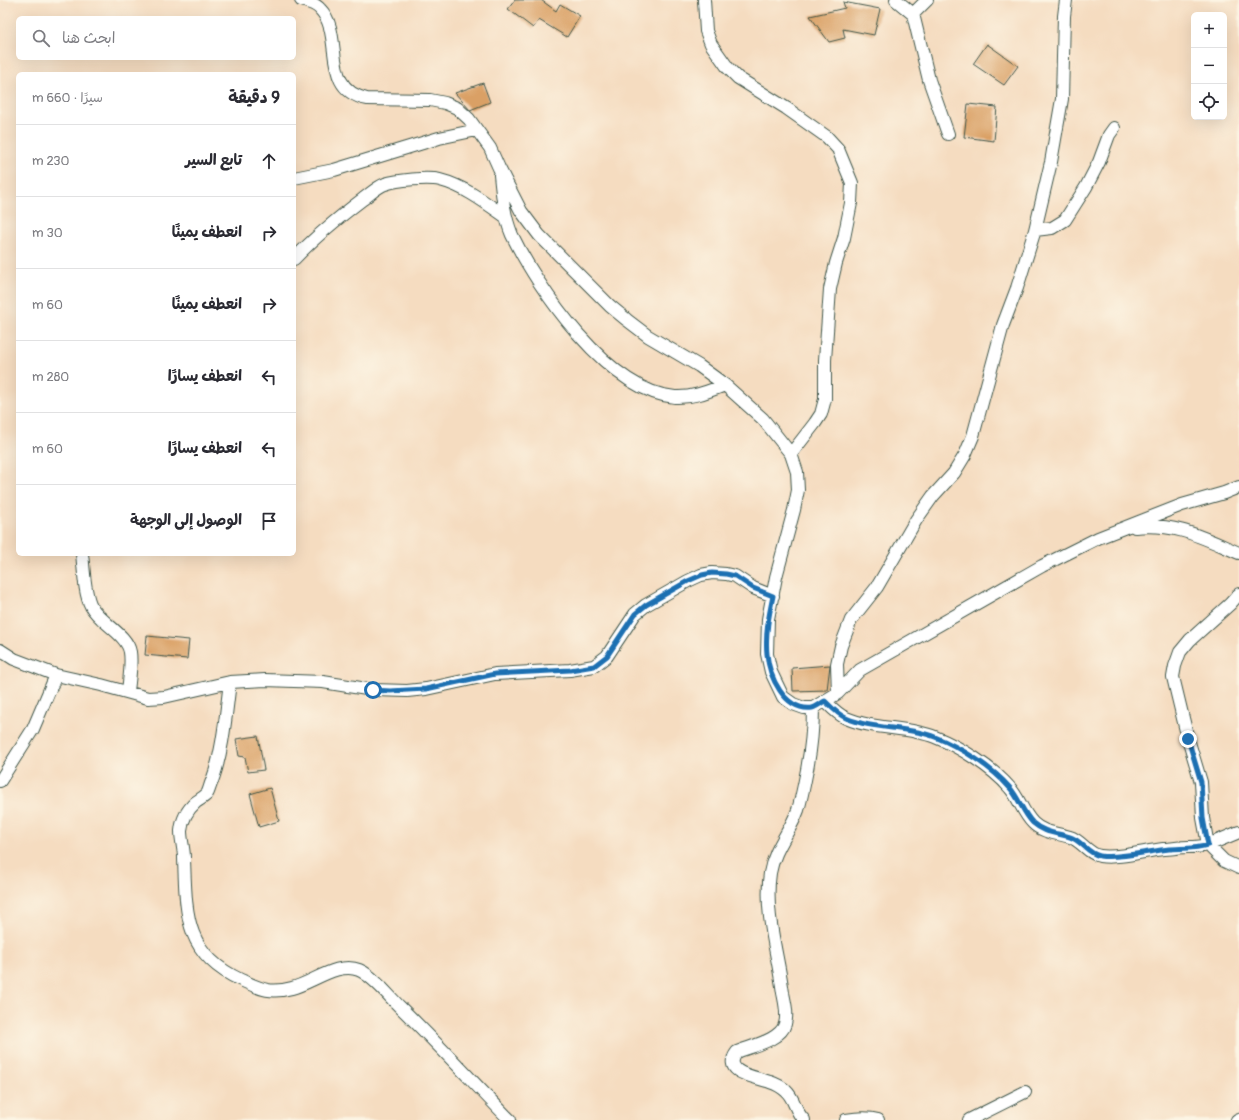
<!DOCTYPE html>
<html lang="ar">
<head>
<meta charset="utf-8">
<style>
  :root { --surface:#fff; --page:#f2f2f3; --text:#2b2b33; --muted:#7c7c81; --line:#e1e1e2 }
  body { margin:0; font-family:Pangolin,"Playpen Sans Arabic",sans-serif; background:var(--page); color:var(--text); direction:rtl }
  .controls { position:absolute; right:12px; top:12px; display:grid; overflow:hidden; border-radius:6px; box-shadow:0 4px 16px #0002 }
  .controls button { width:36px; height:36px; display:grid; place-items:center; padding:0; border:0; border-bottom:1px solid var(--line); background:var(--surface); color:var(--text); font:20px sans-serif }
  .stop { position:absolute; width:12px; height:12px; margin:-9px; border:3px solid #1f6fb2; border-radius:50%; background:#fff }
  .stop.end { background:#1f6fb2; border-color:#fff; box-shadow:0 1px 4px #0008 }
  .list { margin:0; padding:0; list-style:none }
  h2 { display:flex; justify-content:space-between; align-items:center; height:52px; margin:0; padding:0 16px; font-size:17px }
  h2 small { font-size:13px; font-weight:400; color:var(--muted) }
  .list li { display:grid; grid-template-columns:26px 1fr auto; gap:12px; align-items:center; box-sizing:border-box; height:72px; padding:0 16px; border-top:1px solid var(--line) }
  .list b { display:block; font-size:15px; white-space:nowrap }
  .list em { font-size:13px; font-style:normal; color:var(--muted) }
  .icon { flex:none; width:22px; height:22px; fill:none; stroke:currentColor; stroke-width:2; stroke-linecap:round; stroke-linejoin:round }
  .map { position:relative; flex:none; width:1239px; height:1120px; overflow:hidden; direction:ltr }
  .search { position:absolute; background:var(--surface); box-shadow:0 4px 16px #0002; left:16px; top:16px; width:280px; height:44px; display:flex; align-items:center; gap:10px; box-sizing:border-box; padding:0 14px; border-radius:6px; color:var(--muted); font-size:15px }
  .panel { position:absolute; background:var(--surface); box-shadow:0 4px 16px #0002; left:16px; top:72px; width:280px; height:484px; border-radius:6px; direction:rtl }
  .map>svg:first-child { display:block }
  .building { fill:#daa065 }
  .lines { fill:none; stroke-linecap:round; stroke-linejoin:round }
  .minor-casing { stroke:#3f5549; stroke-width:14 }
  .minor { stroke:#fff; stroke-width:12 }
  .route { stroke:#1f6fb2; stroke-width:5 }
</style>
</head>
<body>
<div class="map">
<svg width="1239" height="1120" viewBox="0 0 1239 1120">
  <rect width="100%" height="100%" fill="#fcf5e5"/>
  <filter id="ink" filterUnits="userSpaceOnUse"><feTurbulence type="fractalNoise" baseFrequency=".025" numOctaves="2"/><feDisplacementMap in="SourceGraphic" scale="8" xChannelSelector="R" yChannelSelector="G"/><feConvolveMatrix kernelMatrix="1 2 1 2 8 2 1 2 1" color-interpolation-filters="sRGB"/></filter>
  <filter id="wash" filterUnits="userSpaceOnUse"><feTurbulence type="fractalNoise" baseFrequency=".012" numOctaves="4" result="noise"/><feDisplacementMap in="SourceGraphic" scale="16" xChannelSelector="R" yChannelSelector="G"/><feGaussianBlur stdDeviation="0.9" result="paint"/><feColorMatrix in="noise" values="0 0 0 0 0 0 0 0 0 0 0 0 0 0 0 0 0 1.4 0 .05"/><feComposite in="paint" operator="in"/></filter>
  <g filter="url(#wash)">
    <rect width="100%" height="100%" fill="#f5dcc0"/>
    <g id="blocks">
      <path class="building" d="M515 0H541L556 11 560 4 580 16 567 37 539 20 533 28 508 9Z
        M843 2 880 9 874 35 843 29 845 38 829 42 810 16 845 8Z
        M987 44 1018 66 1004 85 973 64Z
        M483 83 490 102 470 110 455 93Z
        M968 104 997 107 994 141 964 137Z
        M147 636 189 640 187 659 145 655Z
        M830 665 827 690 793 691 792 668Z
        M258 736 264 770 248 772 245 757 239 756 236 739Z
        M270 788 279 821 259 827 250 794Z"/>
    </g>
  </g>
  <g filter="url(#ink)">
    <use href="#blocks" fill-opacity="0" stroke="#3f5549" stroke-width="1"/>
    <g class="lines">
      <defs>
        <path id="minor" d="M301 0C308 2 316 4 320 9 345 34 319 89 367 99L430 100 445 103 457 108 469 119 490 148 499 168 521 211 539 235 610 306 627 320 648 336 699 366 725 385 763 419 791 454 797 472 798 490 794 510 776 577 768 619 767 654 771 672 783 697 793 704 804 708H813L838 693 860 670 1042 566 1098 538 1182 505 1224 493 1239 487
          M704 0 706 31 711 44 728 68 738 78 786 108 827 137 838 149 852 183 851 203 844 238 836 263 830 289 825 360V399L821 414 815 423 791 454
          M896 0 913 14 927 0
          M913 14 929 80 948 134
          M500 175C502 195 504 216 512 235 538 289 609 392 675 397 693 398 709 391 725 385
          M294 178 334 170 439 138 477 130
          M1035 230 1052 228 1065 220 1086 187 1099 162 1109 135 1114 128
          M294 259C315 237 338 218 363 199 370 194 377 187 385 184 397 180 428 177 440 180 464 186 486 203 506 217
          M1135 527C1177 523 1201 537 1239 553
          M82 554C84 569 84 593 91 606 99 622 127 634 130 652 132 664 129 680 128 692
          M1239 594 1230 604 1190 640 1180 652 1175 666 1173 677 1188 739 1201 782 1203 818 1208 845 1239 832
          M0 650 14 659 56 675 101 685 148 698 164 697 230 682 265 680 323 682 373 690 407 691 426 689 495 674 570 670 594 666 607 656 635 614 646 605 688 581 701 575 712 573 726 574 735 576 753 588 773 596
          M230 682C226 713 223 752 212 781 210 785 209 791 207 794 204 797 199 800 196 802 187 810 182 820 181 831 181 840 184 849 184 858 186 913 184 954 241 980 261 989 270 994 292 988 312 983 339 961 359 970 373 976 388 995 399 1006 437 1043 473 1082 510 1120
          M838 693 837 664 841 646 851 620 877 587 916 520 933 496 954 473 965 455 973 436 1003 325 1017 288 1035 230 1051 162 1062 99 1064 16 1066 0
          M825 701C831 707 837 714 846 718 874 730 907 726 935 737 960 747 992 767 1010 788 1019 798 1023 813 1033 823 1043 833 1057 833 1070 837 1081 840 1088 854 1100 856 1118 859 1145 851 1163 849 1171 849 1180 847 1188 847 1195 847 1201 847 1208 845L1224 861 1239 868
          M0 781 33 729 56 675
          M804 1120C795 1112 795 1099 786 1091 782 1087 776 1084 770 1082 758 1077 720 1074 737 1052 751 1046 781 1040 785 1024 788 1014 785 1003 783 993 778 954 764 913 770 873 774 849 790 832 798 810 801 800 803 790 805 780 810 756 813 733 813 708
          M846 1120C857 1118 868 1117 878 1120
          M969 1120 1025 1092
          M1237 1120 1239 1119"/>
      </defs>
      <use href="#minor" class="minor-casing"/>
      <use href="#minor" class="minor"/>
    </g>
  </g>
  <g class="lines" filter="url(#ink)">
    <path class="route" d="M373 690 390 691 426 689 495 674 570 670 594 666 607 656 635 614 646 605 688 581 702 575 712 573 726 574 735 576 753 588 773 596C769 615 765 634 767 654 769 676 784 711 812 708 816 707 821 703 825 701 831 707 837 714 846 718 874 730 907 726 935 737 960 747 992 767 1010 788 1019 798 1023 813 1033 823 1044 833 1057 833 1070 837 1081 840 1088 854 1100 856 1118 859 1150 851 1169 849 1182 848 1196 849 1208 845L1203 818 1201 782 1188 739"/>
  </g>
</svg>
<div class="controls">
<button>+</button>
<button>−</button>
<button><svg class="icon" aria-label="locate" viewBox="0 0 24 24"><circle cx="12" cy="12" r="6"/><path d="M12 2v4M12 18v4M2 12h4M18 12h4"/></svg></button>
</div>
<div class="stop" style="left:373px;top:690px"></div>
<div class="stop end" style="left:1188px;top:739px"></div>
<div class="search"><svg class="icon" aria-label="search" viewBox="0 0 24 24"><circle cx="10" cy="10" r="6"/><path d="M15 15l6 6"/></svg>ابحث هنا</div>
<section class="panel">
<h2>9 دقيقة<small>سيرًا · 660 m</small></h2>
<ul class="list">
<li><svg class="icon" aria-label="ahead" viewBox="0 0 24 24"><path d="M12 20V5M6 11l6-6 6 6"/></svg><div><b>تابع السير</b></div><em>230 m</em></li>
<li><svg class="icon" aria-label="right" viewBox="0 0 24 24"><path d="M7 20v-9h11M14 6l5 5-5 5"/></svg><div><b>انعطف يمينًا</b></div><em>30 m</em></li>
<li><svg class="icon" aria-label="right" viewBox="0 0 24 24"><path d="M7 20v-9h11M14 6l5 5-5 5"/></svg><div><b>انعطف يمينًا</b></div><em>60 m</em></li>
<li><svg class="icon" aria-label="left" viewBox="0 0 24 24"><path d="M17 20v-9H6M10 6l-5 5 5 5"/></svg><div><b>انعطف يسارًا</b></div><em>280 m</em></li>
<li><svg class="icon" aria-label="left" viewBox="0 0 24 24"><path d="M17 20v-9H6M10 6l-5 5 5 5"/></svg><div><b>انعطف يسارًا</b></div><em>60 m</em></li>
<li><svg class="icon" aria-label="arrive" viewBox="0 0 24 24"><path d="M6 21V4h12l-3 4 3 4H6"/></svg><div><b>الوصول إلى الوجهة</b></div></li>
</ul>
</section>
</div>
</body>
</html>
